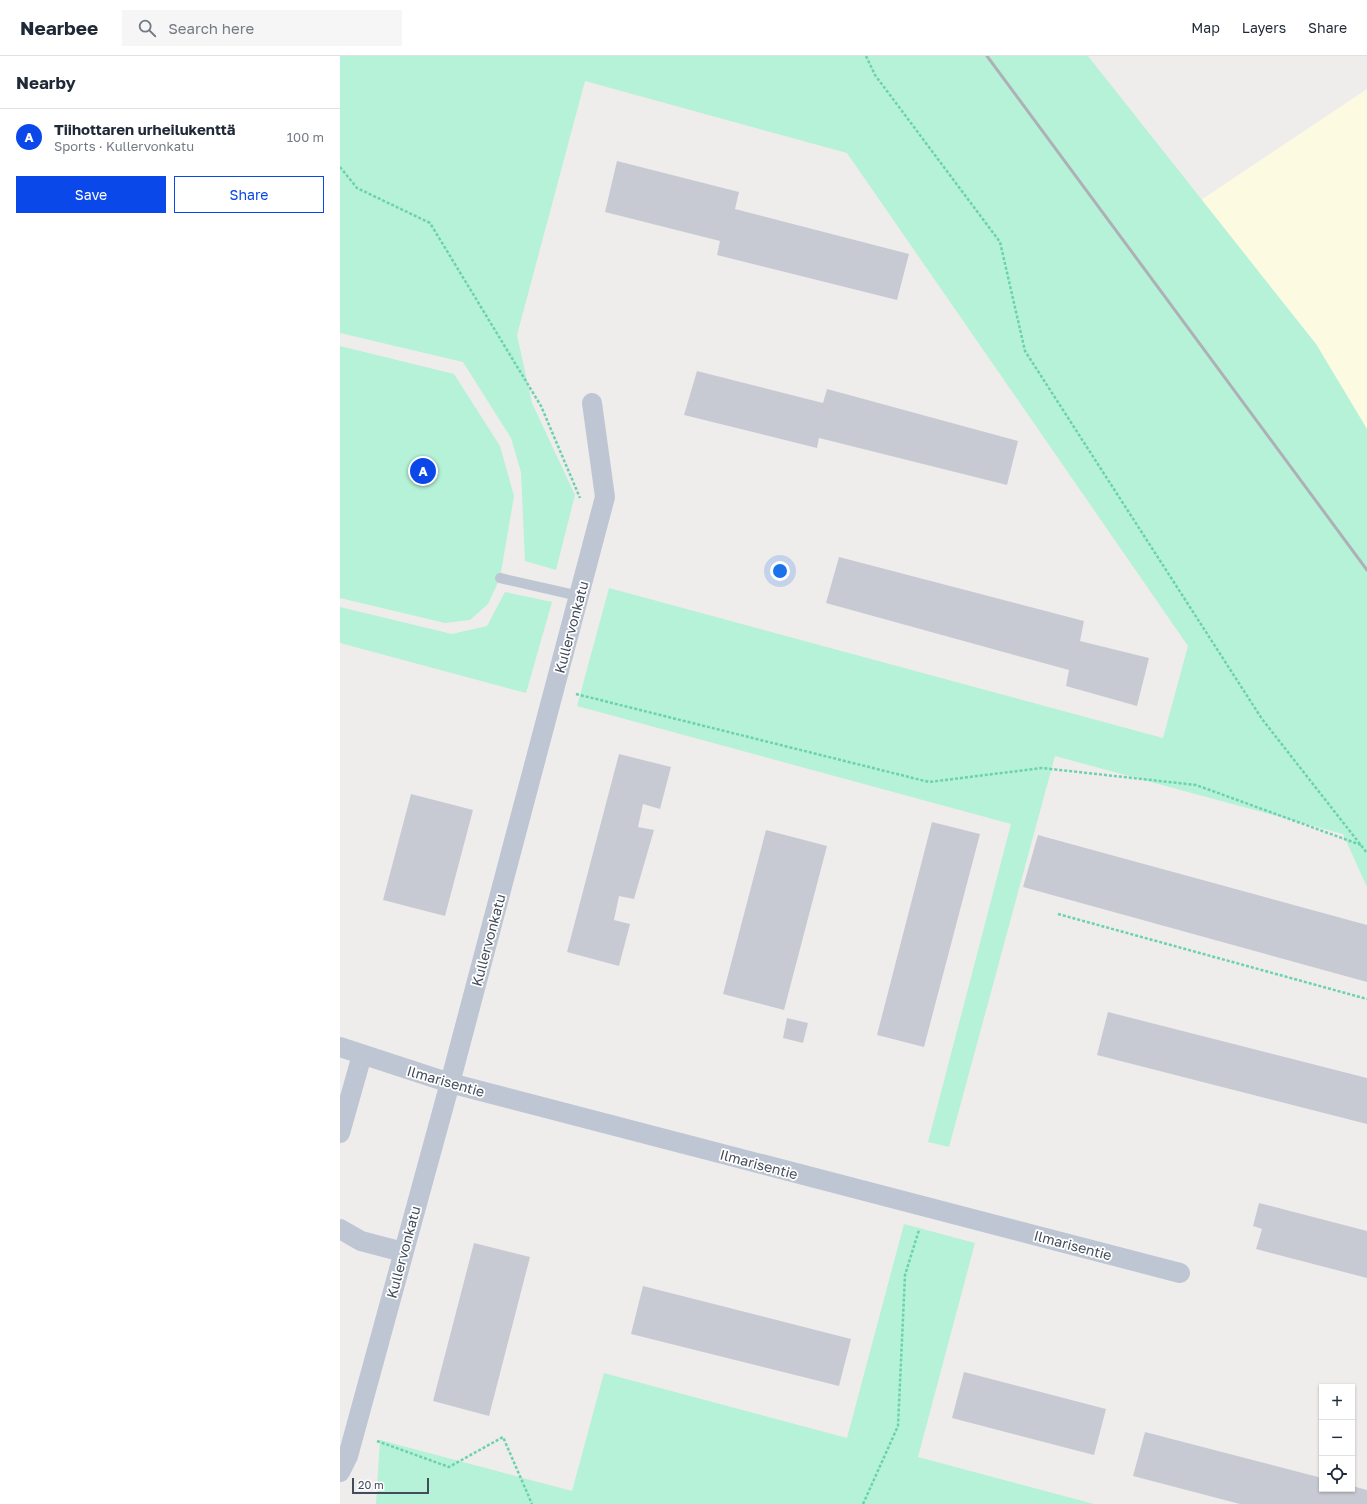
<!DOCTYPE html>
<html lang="en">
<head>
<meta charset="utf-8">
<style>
  :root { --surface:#fff; --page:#f6f6f7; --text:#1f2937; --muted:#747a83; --line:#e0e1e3; --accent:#0b48ea }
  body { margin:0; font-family:"Golos Text",sans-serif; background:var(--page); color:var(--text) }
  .controls { position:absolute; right:12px; bottom:12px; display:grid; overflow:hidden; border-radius:0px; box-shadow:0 1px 3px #0004 }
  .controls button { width:36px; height:36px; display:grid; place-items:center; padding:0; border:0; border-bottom:1px solid var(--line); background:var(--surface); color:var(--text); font:20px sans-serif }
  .scale { position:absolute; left:12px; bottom:10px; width:77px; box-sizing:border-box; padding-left:4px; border:2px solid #434c5b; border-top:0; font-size:11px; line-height:14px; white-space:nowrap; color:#434c5b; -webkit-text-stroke:3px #fff; paint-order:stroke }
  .you { position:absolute; left:440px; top:515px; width:14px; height:14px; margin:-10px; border:3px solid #fff; border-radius:50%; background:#1a73e8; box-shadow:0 0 0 6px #1a73e833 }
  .badge { display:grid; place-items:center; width:26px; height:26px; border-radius:50%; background:var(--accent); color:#fff; font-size:13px; font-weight:700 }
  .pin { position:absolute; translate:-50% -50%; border:2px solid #fff; box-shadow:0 1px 4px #0006 }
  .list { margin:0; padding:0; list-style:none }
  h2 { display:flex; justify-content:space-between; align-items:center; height:52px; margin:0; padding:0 16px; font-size:17px }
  h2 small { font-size:13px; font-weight:400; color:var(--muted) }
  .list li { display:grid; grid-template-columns:26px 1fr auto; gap:12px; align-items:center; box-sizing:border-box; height:56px; padding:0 16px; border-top:1px solid var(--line) }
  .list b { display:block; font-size:15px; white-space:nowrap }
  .list p { margin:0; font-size:13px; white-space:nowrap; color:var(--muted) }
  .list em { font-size:13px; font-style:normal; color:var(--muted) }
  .actions { display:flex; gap:8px; padding:12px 16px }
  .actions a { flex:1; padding:9px 0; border:1px solid var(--accent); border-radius:0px; text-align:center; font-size:14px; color:var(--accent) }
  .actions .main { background:var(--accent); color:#fff }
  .icon { flex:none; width:22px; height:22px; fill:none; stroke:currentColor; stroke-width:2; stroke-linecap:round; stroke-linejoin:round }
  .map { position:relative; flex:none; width:1027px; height:1448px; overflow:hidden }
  header { display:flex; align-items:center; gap:24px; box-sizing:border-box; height:56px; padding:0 20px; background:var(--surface); border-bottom:1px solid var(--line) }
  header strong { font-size:19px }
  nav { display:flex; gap:22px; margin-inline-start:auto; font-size:14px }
  .search { width:280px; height:36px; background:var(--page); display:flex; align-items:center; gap:10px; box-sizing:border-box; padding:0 14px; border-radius:0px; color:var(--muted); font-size:15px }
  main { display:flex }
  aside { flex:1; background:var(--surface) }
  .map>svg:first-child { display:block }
  .commercial { fill:#fdfae2 }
  .green { fill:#b6f2d7 }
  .building { fill:#c8cad3 }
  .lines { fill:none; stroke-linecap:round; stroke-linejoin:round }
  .path { stroke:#6bd2b0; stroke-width:2.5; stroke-dasharray:3 2; stroke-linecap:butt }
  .lane { stroke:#bec6d3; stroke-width:10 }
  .street { stroke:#bec6d3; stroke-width:20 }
  .rail { stroke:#aeb0b8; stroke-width:3 }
  .labels { text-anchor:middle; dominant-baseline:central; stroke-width:3.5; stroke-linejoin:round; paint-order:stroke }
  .street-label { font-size:14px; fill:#434c5b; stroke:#fff }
</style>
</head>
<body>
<header>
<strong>Nearbee</strong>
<div class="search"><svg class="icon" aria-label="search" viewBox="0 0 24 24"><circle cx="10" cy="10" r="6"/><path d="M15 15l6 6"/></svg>Search here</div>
<nav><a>Map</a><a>Layers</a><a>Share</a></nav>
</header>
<main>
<aside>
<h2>Nearby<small></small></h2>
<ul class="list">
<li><span class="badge">A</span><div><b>Tiihottaren urheilukenttä</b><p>Sports · Kullervonkatu</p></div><em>100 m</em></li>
</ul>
<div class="actions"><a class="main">Save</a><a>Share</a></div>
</aside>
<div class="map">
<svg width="1027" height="1448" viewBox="0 0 1027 1448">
  <rect width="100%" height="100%" fill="#efecec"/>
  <path class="commercial" d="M1027 33V373L976 288 861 144Z"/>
  <path class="green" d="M0 0H748L976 288 1027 373V831L1003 778 715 700 609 1091 588 1086 671 768 237 650 269 532 823 682 848 590 507 97 245 25 177 279 192 347 235 439 216 514 185 505 181 416 171 382 123 306 0 277Z
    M0 290 114 318 160 390 174 440 160 522 148 548 130 564 105 567 0 542Z
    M165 536 212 546 186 637 0 587V551L112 578 147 570Z
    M564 1168 635 1187 578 1401 754 1448H36L40 1384 232 1435 264 1317 507 1382Z"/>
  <path class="building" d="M277 105 399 136 395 153 569 198 557 244 377 199 380 185 265 156Z
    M357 315 483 347 487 333 678 385 667 429 479 382 477 392 344 359Z
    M499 501 744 565 740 585 809 602 797 650 726 630 729 614 486 547Z
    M279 698 331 711 320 753 303 748 298 771 314 774 294 843 279 840 274 864 290 868 279 910 227 896Z
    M71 738 133 754 105 860 43 844Z
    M592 766 640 778 584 991 537 979Z
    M426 774 487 790 444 954 383 938Z
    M698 779 1027 869V926L683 831Z
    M768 956 1027 1022V1068L757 999Z
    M447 962 468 967 463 987 443 982Z
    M919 1147 1027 1175V1222L916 1193 922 1173 913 1170Z
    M134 1187 190 1201 149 1360 93 1345Z
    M303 1230 511 1283 499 1330 291 1278Z
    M624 1316 766 1353 754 1399 612 1362Z
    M805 1376 982 1422V1433H1012V1430L1027 1434V1448H900L793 1420Z"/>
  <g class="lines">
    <path class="path" d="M526 0 535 19 660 186 685 295 922 663 1027 797
      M0 111 17 132 90 167 201 350 240 442
      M236 638 589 726 702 712 856 729 1021 789
      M718 858 1027 943
      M37 1385 109 1411 163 1381 192 1448
      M523 1448 558 1370 565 1219 579 1174"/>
    <path class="lane" d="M160 522 239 540"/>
    <path class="street" d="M0 991 110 1027 840 1217
      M0 1077 22 999
      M0 1173 21 1185 63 1196
      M0 1416 8 1400 110 1027 265 441 252 347"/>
    <path class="rail" d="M647 0 1027 514"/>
  </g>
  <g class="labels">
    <g class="street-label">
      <text transform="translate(231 571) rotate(-75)">Kullervonkatu</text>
      <text transform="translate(148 884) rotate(-75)">Kullervonkatu</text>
      <text transform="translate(106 1025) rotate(16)">Ilmarisentie</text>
      <text transform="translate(419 1108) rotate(15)">Ilmarisentie</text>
      <text transform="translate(733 1189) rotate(15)">Ilmarisentie</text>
      <text transform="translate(63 1196) rotate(-75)">Kullervonkatu</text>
    </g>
  </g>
</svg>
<div class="controls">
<button>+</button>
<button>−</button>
<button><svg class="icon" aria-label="locate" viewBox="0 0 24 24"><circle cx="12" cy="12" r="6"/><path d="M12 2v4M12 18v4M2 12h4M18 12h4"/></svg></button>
</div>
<div class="scale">20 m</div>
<div class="you"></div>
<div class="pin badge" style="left:83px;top:415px">A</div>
</div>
</main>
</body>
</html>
